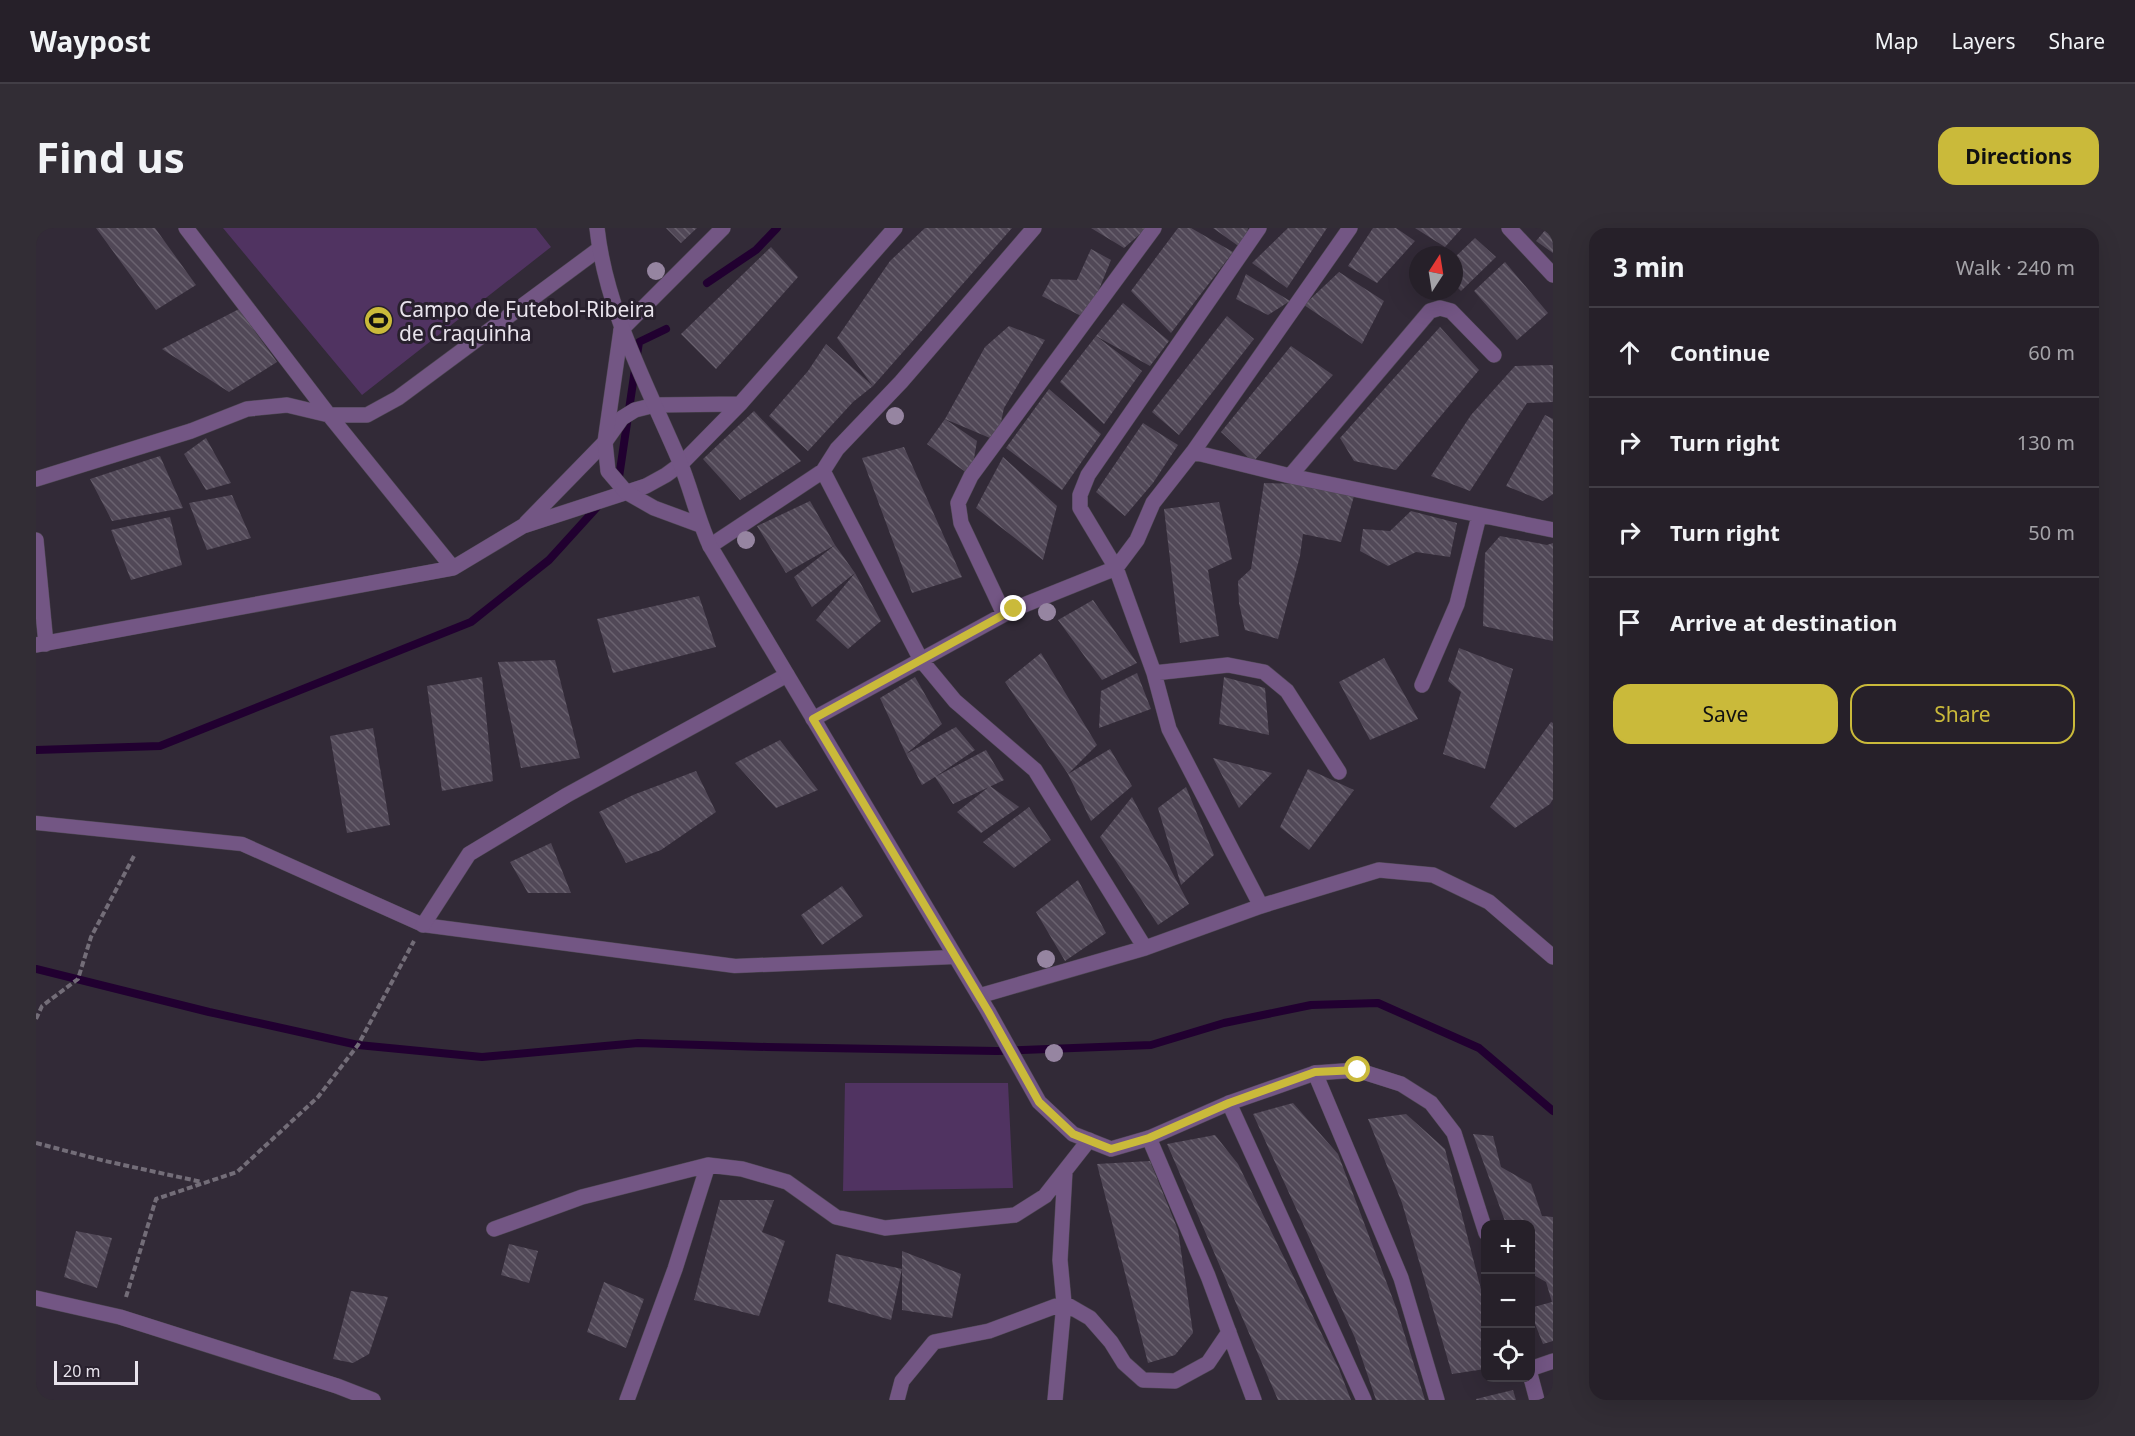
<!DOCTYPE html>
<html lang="en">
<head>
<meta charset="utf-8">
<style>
  :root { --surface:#262029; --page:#322d35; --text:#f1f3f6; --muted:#a4a3a8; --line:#423e46; --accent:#caba3a }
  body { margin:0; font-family:"Noto Sans",sans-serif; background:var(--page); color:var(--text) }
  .controls { position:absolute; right:18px; bottom:18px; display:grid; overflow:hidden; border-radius:12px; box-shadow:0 6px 24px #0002 }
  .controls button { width:54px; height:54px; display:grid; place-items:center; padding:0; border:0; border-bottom:2px solid var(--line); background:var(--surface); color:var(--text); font:30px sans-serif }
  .compass { position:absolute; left:1373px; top:18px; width:54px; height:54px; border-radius:50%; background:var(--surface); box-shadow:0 6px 24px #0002; rotate:12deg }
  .scale { position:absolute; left:18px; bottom:15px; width:84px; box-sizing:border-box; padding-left:6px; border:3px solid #e8e3ec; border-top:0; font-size:16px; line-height:21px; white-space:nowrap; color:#e8e3ec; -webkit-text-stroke:4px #28202d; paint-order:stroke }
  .stop { position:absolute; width:18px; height:18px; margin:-14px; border:4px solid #caba3a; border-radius:50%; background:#fff }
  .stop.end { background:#caba3a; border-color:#fff; box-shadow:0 2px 6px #0008 }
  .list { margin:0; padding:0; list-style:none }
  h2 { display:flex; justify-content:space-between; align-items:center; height:78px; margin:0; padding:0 24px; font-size:26px }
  h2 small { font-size:20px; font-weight:400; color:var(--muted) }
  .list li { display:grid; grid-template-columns:39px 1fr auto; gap:18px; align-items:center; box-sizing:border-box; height:90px; padding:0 24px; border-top:2px solid var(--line) }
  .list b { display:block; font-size:22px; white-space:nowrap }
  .list em { font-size:20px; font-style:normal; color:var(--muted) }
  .actions { display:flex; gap:12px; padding:18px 24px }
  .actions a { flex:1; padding:14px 0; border:2px solid var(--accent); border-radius:18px; text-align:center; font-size:21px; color:var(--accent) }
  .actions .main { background:var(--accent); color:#111 }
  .icon { flex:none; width:33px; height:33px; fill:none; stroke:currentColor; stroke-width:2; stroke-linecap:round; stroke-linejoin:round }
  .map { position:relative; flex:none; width:1517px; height:1172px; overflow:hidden; border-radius:18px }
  header { display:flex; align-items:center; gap:36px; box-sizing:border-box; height:84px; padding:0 30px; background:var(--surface); border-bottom:2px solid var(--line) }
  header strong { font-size:28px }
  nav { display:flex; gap:33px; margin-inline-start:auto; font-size:21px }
  .intro { display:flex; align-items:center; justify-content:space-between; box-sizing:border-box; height:144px; padding:0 36px }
  h1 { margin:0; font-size:42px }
  .button { padding:15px 27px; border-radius:18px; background:var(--accent); color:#111; font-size:21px; font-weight:700 }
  main { display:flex; gap:36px; padding:0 36px }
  aside { flex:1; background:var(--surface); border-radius:18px; box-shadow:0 6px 24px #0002 }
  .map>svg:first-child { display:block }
  .pitch { fill:#503361 }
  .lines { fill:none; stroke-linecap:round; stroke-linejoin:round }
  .stream { stroke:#210030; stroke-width:8 }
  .building { fill:url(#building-back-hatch) }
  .service-casing { stroke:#4f4854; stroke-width:15 }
  .minor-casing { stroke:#4f4854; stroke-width:16 }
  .tertiary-casing { stroke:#4f4854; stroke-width:16 }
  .path { stroke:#736d78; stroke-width:4; stroke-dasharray:6 3; stroke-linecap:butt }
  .service { stroke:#735684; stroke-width:14 }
  .minor { stroke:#735684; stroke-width:15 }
  .tertiary { stroke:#735684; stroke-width:15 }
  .tree { fill:#9685a1 }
  .route { stroke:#caba3a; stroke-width:8 }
  .labels { text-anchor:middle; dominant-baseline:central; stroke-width:6; stroke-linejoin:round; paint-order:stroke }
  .poi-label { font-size:21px; fill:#e8e3ec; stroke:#28202d; text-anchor:start }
</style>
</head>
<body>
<header>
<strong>Waypost</strong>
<nav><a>Map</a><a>Layers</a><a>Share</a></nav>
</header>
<div class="intro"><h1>Find us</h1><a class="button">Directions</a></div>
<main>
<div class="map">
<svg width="1517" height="1172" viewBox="0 0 1517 1172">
  <defs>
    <pattern id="building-back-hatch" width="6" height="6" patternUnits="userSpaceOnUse" patternTransform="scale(1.5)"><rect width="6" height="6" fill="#514857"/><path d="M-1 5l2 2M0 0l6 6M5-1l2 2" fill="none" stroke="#6a626f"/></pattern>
  </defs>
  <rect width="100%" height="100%" fill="#322a37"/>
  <path class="pitch" d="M187 0H500L515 19 326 167Z
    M809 855H972L977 960 807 963Z"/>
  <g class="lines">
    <path class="stream" d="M671 55 720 22 741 0
      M582 256 603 114 630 101
      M0 522 124 518 435 394 513 332 563 277
      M0 741 173 784 322 817 446 829 602 815 731 819 961 823 1115 817 1188 795 1275 777 1342 775 1443 820 1517 883"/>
  </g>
  <path class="building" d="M60 0H119L160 57 120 82Z
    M630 0H661L645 15Z
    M889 0H976L837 158 801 110 854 33Z
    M1055 0H1111L1088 20Z
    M1142 0H1155L1197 24 1135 105 1095 63Z
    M1177 0H1212L1208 22Z
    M1252 0H1291L1251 60 1216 35Z
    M1337 0H1360L1379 13 1341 55 1312 38Z
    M1379 0H1426L1409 19Z
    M1511 0H1517V25L1500 13Z
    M1439 10 1460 29 1425 63 1418 56V30Z
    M735 19 762 49 680 141 645 106Z
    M1055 21 1075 32 1051 91 1006 68 1015 51 1041 52Z
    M1469 34 1512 85 1481 112 1438 63Z
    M1303 44 1348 73 1326 116 1268 77Z
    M1210 46 1254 73 1232 87 1200 71Z
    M1087 75 1133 113 1114 138 1060 108Z
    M203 81 241 134 193 164 126 121Z
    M1191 88 1218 111 1143 207 1116 184Z
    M973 98 1009 112 968 180 961 213 909 191 949 119Z
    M1404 99 1443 142 1360 242 1318 233 1304 210Z
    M1060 108 1106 143 1068 196 1024 154Z
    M790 116 837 158 817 174 772 223 733 188 772 143Z
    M1255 118 1297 147 1217 234 1185 204Z
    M1517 137V174L1491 175 1434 263 1395 248 1435 187 1479 138Z
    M1013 161 1065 206 1026 262 970 220Z
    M718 183 765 233 704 272 667 231Z
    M1509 187 1517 191V266L1507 273 1470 258Z
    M909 191 941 213 935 248 891 216Z
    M1107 195 1142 217 1117 255 1089 288 1060 264Z
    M170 210 195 255 170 262 148 226Z
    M868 219 926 349 876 365 826 230Z
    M124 228 147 280 76 293 54 251Z
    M967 229 1021 278 1007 332 940 280Z
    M1228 255 1272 256 1318 268 1305 314 1267 306 1264 328 1242 411 1209 402 1203 375 1202 353 1215 341Z
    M196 267 215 310 171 322 153 275Z
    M774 273 799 317 819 345 845 393 812 421 780 392 819 345 776 379 758 349 799 317 750 345 721 298Z
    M1183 274 1196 331 1172 342 1183 408 1144 415 1128 281Z
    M1375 283 1421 295 1414 329 1380 324 1352 338 1324 323 1327 301 1354 303Z
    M134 289 146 337 95 352 75 302Z
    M1464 308 1511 317 1517 315V413L1447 398 1449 325Z
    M663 368 680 419 577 445 561 391Z
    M1057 372 1101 435 1066 452 1022 392Z
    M1423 420 1477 441 1449 541 1407 526 1425 464 1412 453Z
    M1005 425 1061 517 1032 546 1074 521 1096 558 1055 593 1032 546 969 454Z
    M1348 430 1382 491 1334 512 1303 454Z
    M519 432 544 530 485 540 462 434Z
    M1101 445 1115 481 1063 500 1065 463Z
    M446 449 457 553 406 563 391 458Z
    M879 449 906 496 870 526 920 499 939 522 899 549 950 522 968 552 917 576 899 549 886 557 870 526 844 470Z
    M1188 449 1229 460 1233 507 1183 496Z
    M1515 494 1517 495V571L1514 576 1479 600 1454 579Z
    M337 500 354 597 311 605 294 508Z
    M744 512 782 562 740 580 699 535Z
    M1177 530 1236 545 1203 580Z
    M1272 541 1318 562 1273 622 1244 599Z
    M660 543 680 584 625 622 590 635 563 584 597 567Z
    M954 558 983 579 945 605 921 584Z
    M1150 559 1178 627 1145 657 1122 580Z
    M1096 569 1153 676 1122 697 1064 609Z
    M993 579 1015 612 978 640 947 614Z
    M515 615 535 665H492L474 634Z
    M1042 652 1070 705 1029 733 1000 684Z
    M806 658 827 688 786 717 765 687Z
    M1257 875 1302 926 1361 1082 1389 1172H1340L1319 1110 1217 886Z
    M1370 886 1409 921 1449 1077V1141L1416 1146 1366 975 1332 891Z
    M1437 906 1457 908 1465 939 1495 956 1506 988 1517 989V1113L1507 1116 1494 1083V1080L1516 1074 1510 1054 1494 1045V996H1470Z
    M1179 907 1202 936 1303 1141 1315 1172H1242L1131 916Z
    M1114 933 1142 1002 1157 1105 1139 1127 1112 1135 1061 936Z
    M684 972H738L726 1004 749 1013 723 1088 658 1072Z
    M40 1003 76 1010 61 1060 28 1049Z
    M473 1016 502 1023 493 1055 465 1047Z
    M866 1023 925 1046 916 1090 866 1082V1041L855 1092 792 1074 800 1026 866 1041Z
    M568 1054 608 1071 590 1120 551 1104Z
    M315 1063 352 1069 333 1126 317 1135 297 1131Z
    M1477 1162 1480 1172H1440V1171Z"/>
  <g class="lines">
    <defs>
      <path id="service" d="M0 595 206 616 387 697 699 738 918 729"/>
      <path id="minor" d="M150 0 293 187 417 340
        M998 0 865 154 801 221 787 243 885 432 919 473 999 542 1109 720
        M1223 0 1052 247 1044 267V280L1080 340 1118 445 1133 501 1225 678
        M1473 0 1517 47
        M585 102 687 0
        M1157 224 1314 0
        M1254 248 1394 83 1404 80 1415 83 1458 127
        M0 251 155 203 211 181 251 177 293 187H331L362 170 563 21
        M490 295 569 214 586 190 599 182 619 177 704 176
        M0 312 10 416
        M674 318 787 243
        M968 386 925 295 922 275 935 248 1118 0
        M0 417 417 340 487 298 610 258 630 247 645 236 704 176 859 0
        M1118 445 1192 437 1228 444 1251 463 1303 544
        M1386 457 1421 376 1443 288
        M777 491 978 381 1080 340 1101 312 1117 275 1157 224 1254 248 1517 302
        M387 697 433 626 531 567 751 447
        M943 768 1109 720 1225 678 1343 642 1397 647 1453 674 1517 729
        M1279 845 1365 1050 1401 1172
        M1193 875 1328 1172
        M1113 910 1172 1048 1218 1172
        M458 1001 546 969 672 937
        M0 1070 84 1089 301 1158 337 1172
        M1494 1141 1517 1133
        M591 1172 639 1041 672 937 706 941 751 954 800 989 849 1000 979 987 1009 968 1053 912
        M861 1172 866 1153 898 1114 953 1103 1028 1075 1054 1090 1075 1114 1088 1135 1107 1152 1139 1153 1172 1135 1193 1104
        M1019 1172 1028 1075 1024 1032 1029 943"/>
      <path id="tertiary" d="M561 0C570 82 611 157 643 232 655 260 661 290 674 318L952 783 1003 874 1037 906 1075 921 1113 910 1193 875 1279 845 1321 842 1365 856 1395 875 1418 905 1450 1005
        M585 102 569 214 572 243 590 264 618 280 664 297
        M1494 1146 1501 1172"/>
    </defs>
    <use href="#service" class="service-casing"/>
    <use href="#minor" class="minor-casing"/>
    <use href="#tertiary" class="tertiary-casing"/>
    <path class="path" d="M0 791 6 778 42 751 55 709 99 626
      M0 915 69 933 166 954
      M90 1069 120 971 201 944 282 869 322 817 378 713"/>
    <use href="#service" class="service"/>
    <use href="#minor" class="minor"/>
    <use href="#tertiary" class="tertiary"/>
  </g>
  <g class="tree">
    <circle cx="620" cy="43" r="9"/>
    <circle cx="859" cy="188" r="9"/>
    <circle cx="710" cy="312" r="9"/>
    <circle cx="1011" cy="384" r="9"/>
    <circle cx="1010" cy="731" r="9"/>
    <circle cx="1018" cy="825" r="9"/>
  </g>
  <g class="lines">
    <path class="route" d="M978 381 777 491 952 783 1003 874 1037 906 1075 921 1113 910 1193 875 1279 844 1322 842"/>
  </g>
  <defs>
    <symbol id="stadium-disc" viewBox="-11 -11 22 22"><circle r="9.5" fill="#caba3a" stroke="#28202d"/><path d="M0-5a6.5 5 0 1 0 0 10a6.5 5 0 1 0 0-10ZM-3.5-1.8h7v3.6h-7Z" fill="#111"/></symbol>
  </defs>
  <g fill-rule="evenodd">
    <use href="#stadium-disc" x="326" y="76" width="33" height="33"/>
  </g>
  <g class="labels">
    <g class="poi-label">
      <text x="363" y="81">Campo de Futebol-Ribeira<tspan x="363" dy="24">de Craquinha</tspan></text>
    </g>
  </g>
</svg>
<div class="controls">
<button>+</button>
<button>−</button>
<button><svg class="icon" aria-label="locate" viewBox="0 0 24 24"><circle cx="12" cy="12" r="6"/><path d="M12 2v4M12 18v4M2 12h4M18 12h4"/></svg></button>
</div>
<svg class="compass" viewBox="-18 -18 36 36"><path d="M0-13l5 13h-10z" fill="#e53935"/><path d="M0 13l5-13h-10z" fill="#a4a3a8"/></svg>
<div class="scale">20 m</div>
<div class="stop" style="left:1322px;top:842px"></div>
<div class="stop end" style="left:978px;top:381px"></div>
</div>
<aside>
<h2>3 min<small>Walk · 240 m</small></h2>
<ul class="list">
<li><svg class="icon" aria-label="ahead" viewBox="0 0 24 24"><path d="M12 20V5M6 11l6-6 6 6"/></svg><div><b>Continue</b></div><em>60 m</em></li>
<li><svg class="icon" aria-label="right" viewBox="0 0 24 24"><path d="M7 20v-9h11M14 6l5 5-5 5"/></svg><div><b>Turn right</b></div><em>130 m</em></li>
<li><svg class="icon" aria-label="right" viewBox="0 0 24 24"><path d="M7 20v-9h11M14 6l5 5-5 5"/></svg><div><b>Turn right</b></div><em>50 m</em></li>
<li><svg class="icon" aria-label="arrive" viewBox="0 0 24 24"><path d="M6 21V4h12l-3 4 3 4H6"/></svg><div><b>Arrive at destination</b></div></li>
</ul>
<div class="actions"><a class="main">Save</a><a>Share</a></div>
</aside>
</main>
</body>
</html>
